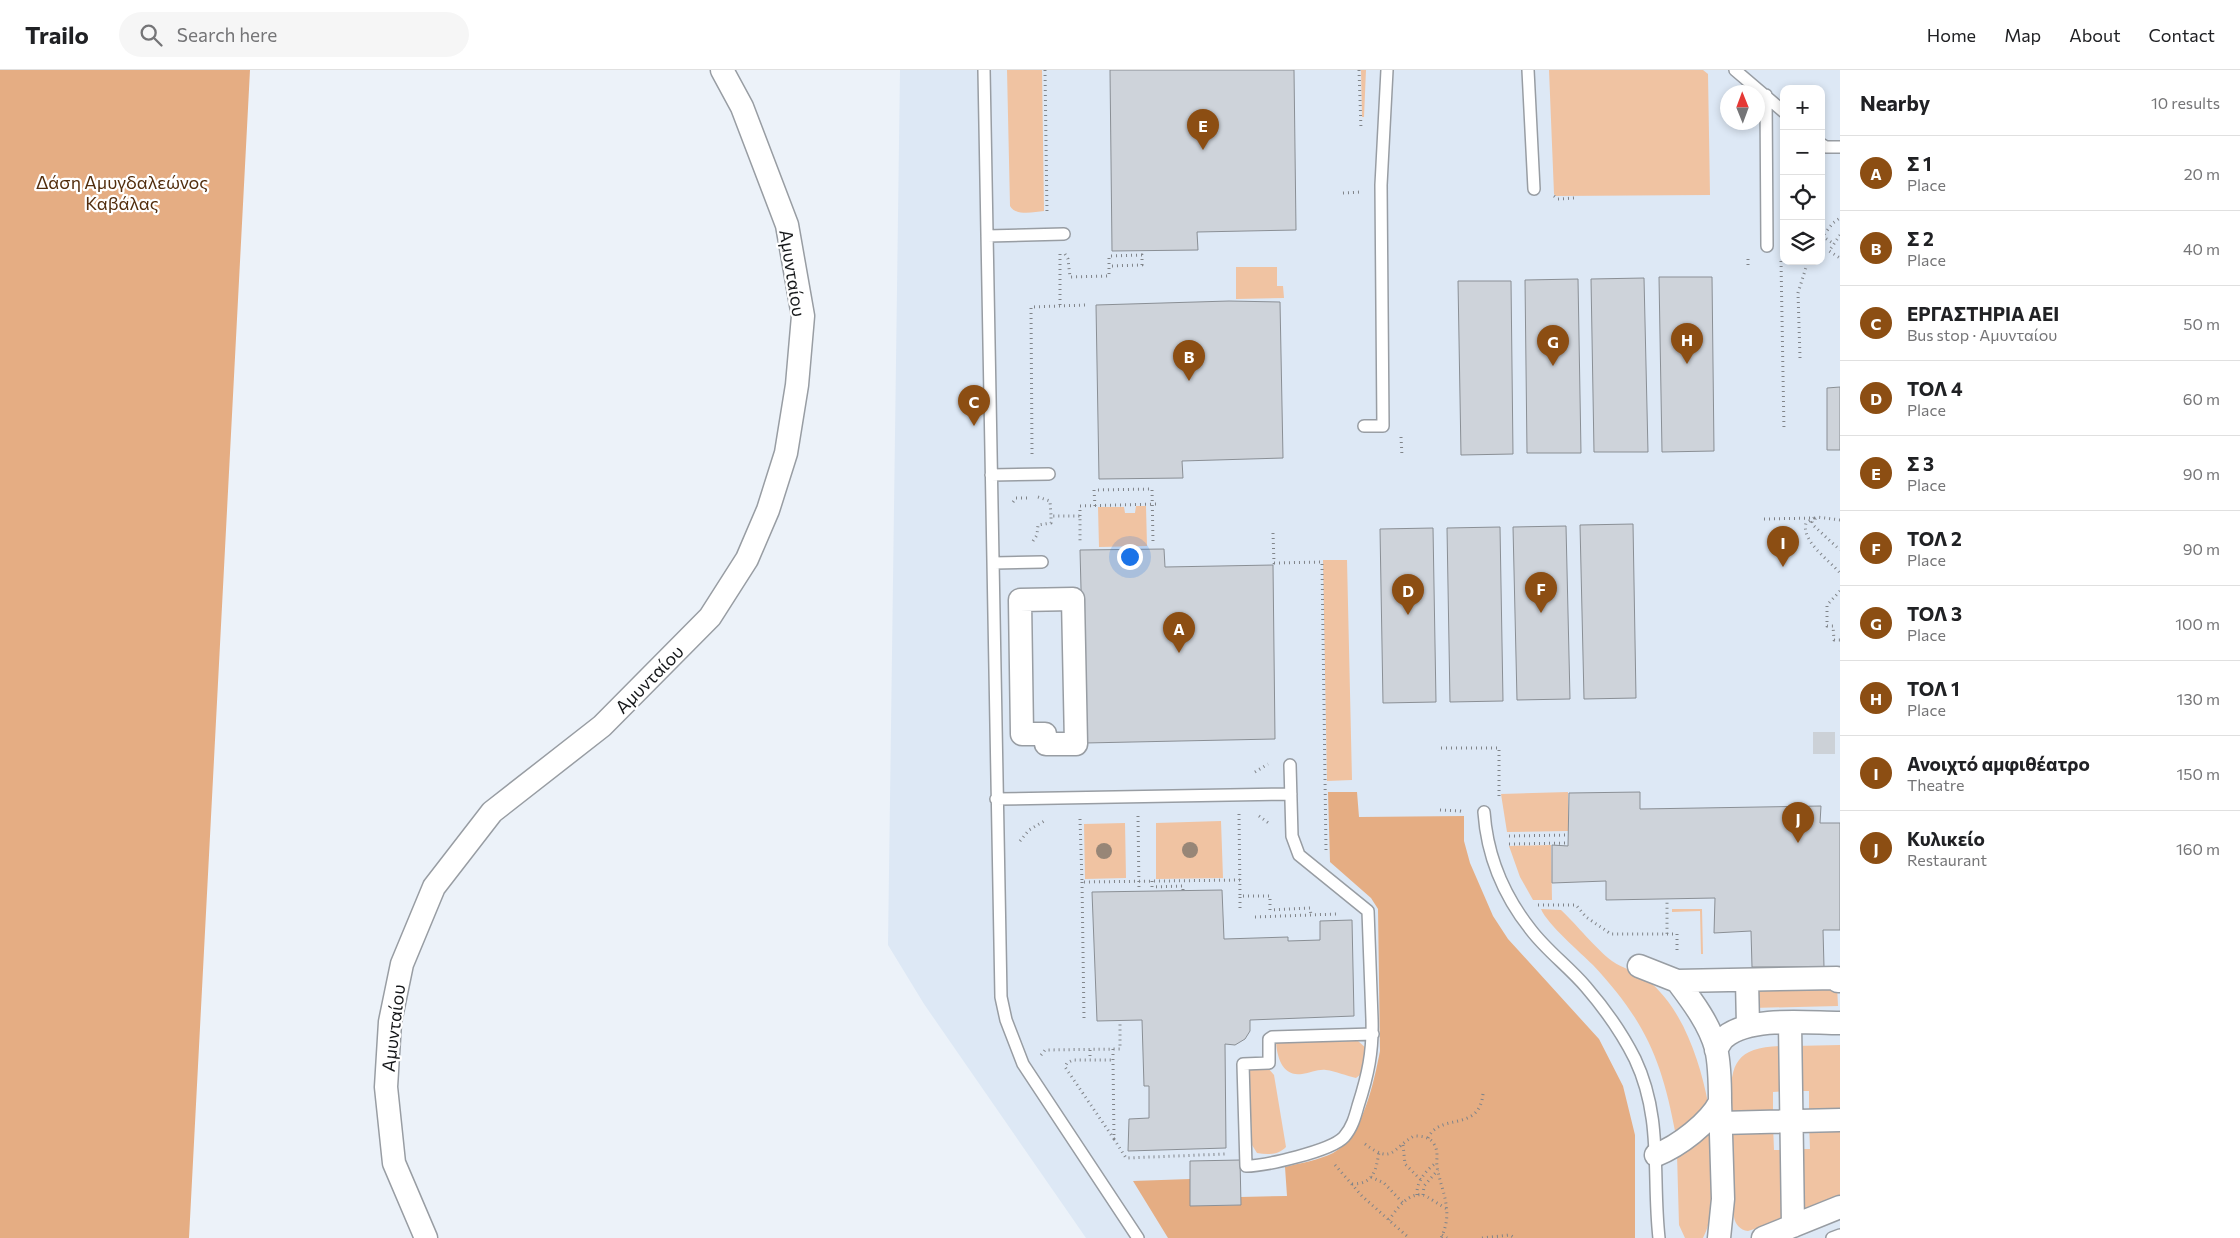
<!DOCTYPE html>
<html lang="en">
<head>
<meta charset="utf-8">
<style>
  :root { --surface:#fff; --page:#f6f6f6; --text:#202124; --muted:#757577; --line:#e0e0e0; --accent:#8c4e13 }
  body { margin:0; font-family:Commissioner,sans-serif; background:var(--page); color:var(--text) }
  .controls { position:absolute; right:15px; top:15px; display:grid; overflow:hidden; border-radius:10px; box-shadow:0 2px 8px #0003 }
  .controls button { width:45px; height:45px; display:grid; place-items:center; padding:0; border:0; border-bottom:1px solid var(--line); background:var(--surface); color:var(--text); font:25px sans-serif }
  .compass { position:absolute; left:1720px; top:15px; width:45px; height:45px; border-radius:50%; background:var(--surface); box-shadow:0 2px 8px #0003; rotate:359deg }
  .you { position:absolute; left:1129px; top:486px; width:18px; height:18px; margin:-12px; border:4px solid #fff; border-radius:50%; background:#1a73e8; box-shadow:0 0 0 8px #1a73e833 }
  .badge { display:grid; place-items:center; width:32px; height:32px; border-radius:50%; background:var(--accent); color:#fff; font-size:16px; font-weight:700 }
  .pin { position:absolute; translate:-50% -41px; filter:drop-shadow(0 1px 2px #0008) }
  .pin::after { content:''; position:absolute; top:26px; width:18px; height:15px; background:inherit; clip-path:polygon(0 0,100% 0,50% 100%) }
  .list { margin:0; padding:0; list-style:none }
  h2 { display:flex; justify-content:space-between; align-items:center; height:65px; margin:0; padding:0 20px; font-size:21px }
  h2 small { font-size:16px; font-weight:400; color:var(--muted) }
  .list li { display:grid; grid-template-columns:32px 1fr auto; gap:15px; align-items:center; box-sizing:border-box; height:75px; padding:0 20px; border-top:1px solid var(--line) }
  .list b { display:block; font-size:19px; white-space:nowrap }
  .list p { margin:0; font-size:16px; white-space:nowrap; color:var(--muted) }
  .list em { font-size:16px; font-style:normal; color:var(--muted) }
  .icon { flex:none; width:28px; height:28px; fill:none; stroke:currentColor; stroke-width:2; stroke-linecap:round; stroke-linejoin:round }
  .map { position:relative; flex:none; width:1840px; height:1168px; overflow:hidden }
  header { display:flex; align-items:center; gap:30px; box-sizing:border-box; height:70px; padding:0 25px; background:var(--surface); border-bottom:1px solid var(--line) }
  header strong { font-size:24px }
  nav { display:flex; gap:28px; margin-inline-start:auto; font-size:18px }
  .search { width:350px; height:45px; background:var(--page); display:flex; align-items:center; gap:12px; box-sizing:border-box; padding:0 18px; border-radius:28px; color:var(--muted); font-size:19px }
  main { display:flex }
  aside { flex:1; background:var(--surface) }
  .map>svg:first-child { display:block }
  .built { fill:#dde8f5; fill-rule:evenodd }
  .green { fill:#f0c3a2 }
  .forest { fill:#e5ad83 }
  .building { fill:#ced3da; stroke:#8a8f95 }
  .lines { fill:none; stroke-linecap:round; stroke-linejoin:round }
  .street-tunnel { stroke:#ccd1d7; stroke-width:22; stroke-dasharray:22 11; stroke-linecap:butt }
  .lane-casing { stroke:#989da3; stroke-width:14 }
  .street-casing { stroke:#989da3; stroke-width:25 }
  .path { stroke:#808489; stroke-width:3; stroke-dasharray:1 4; stroke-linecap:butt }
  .lane { stroke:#fff; stroke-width:11 }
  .street { stroke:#fff; stroke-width:22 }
  .tree { fill:#978677 }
  .labels { text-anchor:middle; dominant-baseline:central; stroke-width:4.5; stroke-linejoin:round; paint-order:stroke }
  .park-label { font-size:18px; fill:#522d0d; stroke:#fff }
  .street-label { font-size:18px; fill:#151719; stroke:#fff }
</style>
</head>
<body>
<header>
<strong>Trailo</strong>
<div class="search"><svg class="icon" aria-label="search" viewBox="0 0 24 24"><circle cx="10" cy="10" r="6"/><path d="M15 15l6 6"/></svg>Search here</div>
<nav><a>Home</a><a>Map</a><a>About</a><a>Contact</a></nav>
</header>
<main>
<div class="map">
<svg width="1840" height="1168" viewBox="0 0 1840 1168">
  <rect width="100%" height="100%" fill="#ecf2f9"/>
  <path class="built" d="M900 0H1840V1168H1086L924 934 888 875ZM1784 19H1821V191H1784ZM1728 22H1758V52H1728Z"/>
  <path class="green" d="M1007 0H1042L1044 141C1034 142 1015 146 1010 136Z
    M1361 0H1366L1364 47H1362Z
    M1549 0H1703L1708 4 1710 125 1556 126 1554 124Z
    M1236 197H1277V216H1283L1284 228 1236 229Z
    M1136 436H1146L1147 476 1099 477 1098 437H1124L1125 443H1135Z
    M1323 490H1347L1352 710 1327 711Z
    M1568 722V761L1507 762 1501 724Z
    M1221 751 1223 808 1156 809V753Z
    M1125 753 1126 808 1085 809 1084 754Z
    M1551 775 1552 830H1533L1520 807 1509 776Z
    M1541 839 1561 840C1576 854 1597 880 1612 891 1623 899 1636 901 1646 909 1682 936 1700 991 1708 1033L1676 1066C1662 990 1646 952 1593 895 1580 882 1547 854 1541 839Z
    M1672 839H1702L1703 884H1701L1700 841 1672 842Z
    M1837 915 1838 936 1752 938V916Z
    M1358 971 1366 978C1365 988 1366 1002 1356 1008 1346 1006 1336 1001 1326 1000 1318 999 1310 1003 1302 1004 1283 1007 1277 988 1276 972Z
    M1840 975V1046H1809V1021H1794V976Z
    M1787 976V1021L1773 1022V1047L1731 1048C1730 998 1729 976 1787 976Z
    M1268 998 1274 1005 1286 1077C1278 1085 1268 1085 1257 1083L1252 1075 1249 999Z
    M1840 1053V1133L1797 1147 1795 1079H1810L1809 1054Z
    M1711 1055C1714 1089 1719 1137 1703 1168H1685L1679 1155 1677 1084Z
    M1732 1055H1773L1774 1080H1788L1789 1148 1748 1161C1740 1160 1735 1154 1734 1147Z"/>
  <path class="forest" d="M0 0H250L189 1168H0Z
    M1328 722H1357L1359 747 1464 746V771L1470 793 1493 846 1508 869 1599 969 1623 1016 1635 1065V1168H1168L1133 1111 1190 1109V1136L1241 1135V1127L1287 1126 1285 1097C1301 1093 1319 1090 1333 1083 1363 1067 1374 1011 1380 981L1378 839 1371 828 1330 792Z"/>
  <path class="building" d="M1110 0H1294L1296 160 1197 162 1198 180 1112 181Z
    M1659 207H1712L1714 381 1662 382Z
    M1644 208 1648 382H1594L1591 209Z
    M1578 209 1581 383H1527L1525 210Z
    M1458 211H1511L1513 384 1461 385Z
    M1229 231 1280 232 1283 388 1182 391 1183 408 1099 409 1096 235Z
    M1840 317V380H1827V318Z
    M1633 454 1636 628 1584 629 1580 455Z
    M1566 456 1570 629 1517 630 1513 457Z
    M1500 457 1503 631 1450 632 1447 458Z
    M1433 458 1436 632 1383 633 1380 459Z
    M1164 479 1165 497 1273 495 1275 669 1085 673 1080 480Z
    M1640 722V739L1821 736 1820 753H1840V860H1823L1824 897H1752L1751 861 1714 863 1715 828 1606 830V811L1552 813V775L1568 776 1569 723Z
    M1222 820 1224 869 1288 867V871L1320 870V851L1352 850 1354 946 1250 950V961L1245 969 1235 975 1225 974 1226 1078 1128 1081 1129 1049 1149 1048V1016H1144L1142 950 1097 951 1092 822Z
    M1240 1090 1241 1135 1190 1136V1091Z"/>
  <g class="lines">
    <path class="street-tunnel" d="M1813 673H1840"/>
    <defs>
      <path id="lane" d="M984 0 1001 927 1006 950 1023 994 1138 1168
        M1528 0 1534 119
        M1735 0 1784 42
        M1766 25 1767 176
        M1821 74 1826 77H1840
        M987 166 1064 164
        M1364 356H1383L1381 115 1387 0
        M991 405 1049 404
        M994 493 1042 492
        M1290 695 1292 766 1299 785 1368 841 1372 949C1373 982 1368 1005 1358 1036 1355 1047 1352 1058 1344 1067 1331 1081 1265 1096 1246 1096L1243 994 1269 993V969L1272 967 1373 964
        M996 729 1291 724
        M1484 742C1487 785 1504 826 1531 860 1547 881 1569 897 1586 917 1605 939 1622 963 1635 989 1663 1048 1652 1106 1659 1168
        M1832 1168 1840 1165"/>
      <path id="street" d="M1073 529 1076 674H1046L1045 664H1022L1020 530Z
        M1639 896 1677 911 1837 908 1838 911H1840
        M1747 910 1748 956
        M1790 953 1793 1156
        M1716 980C1719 975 1721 970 1725 967 1751 946 1808 953 1840 953
        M1721 1053 1840 1050
        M1656 1085C1679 1076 1709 1053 1720 1032 1720 1015 1720 995 1716 978 1709 953 1692 931 1677 911
        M426 1168 394 1093 386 1017 390 952 402 894 434 817 492 742 602 656 710 547 747 489 768 440 786 383 797 315 803 246 787 155 742 37 722 0
        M1719 1168 1723 1129 1720 1032
        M1763 1168 1840 1137"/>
    </defs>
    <use href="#lane" class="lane-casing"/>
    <use href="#street" class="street-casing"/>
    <path class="path" d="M1045 0 1047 144
      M1359 0 1361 59
      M1343 123 1361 122
      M1554 126 1558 129 1575 128
      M1840 165 1829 181 1840 188
      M1822 166 1834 174
      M1821 168 1833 153 1840 148
      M1060 184V236
      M1065 184 1068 189 1070 207 1109 206V186L1142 185V195L1109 196
      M1781 191 1784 361
      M1748 195V186
      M1800 288 1798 223 1808 191
      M1401 367 1402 386
      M1032 384 1031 237 1086 235
      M1038 427 1050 431 1051 446H1080V473
      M1013 432 1016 428H1027
      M1095 436 1094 420 1152 419 1153 472
      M1080 446V436L1158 434
      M1764 449 1814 448 1806 453C1801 471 1829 490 1840 503
      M1840 450 1817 447 1812 452 1814 456 1840 480
      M1273 463 1274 493 1322 492 1326 781
      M1033 471 1037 465 1038 455 1051 453V446
      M1840 521 1827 535V556H1833L1834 570H1840
      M1441 678H1499V726
      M1255 702 1268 694
      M1440 740 1460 741 1464 742
      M1239 744 1240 826
      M1138 746 1139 821
      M1259 746 1270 754
      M1080 749 1082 812 1240 810
      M1509 766 1568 765
      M1020 771 1029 760 1046 750
      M1509 774 1568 773
      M1152 811V817L1183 816V820
      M1082 812 1084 949
      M1538 835H1576L1586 847 1611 864H1667V829
      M1240 838V826H1270V840L1310 838 1311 845
      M1255 847 1337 844
      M1667 864H1677V883
      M1113 979V990L1114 1069 1065 997 1067 993 1073 990H1113
      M1090 980V990
      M1041 985 1045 980 1120 979V953
      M1428 1068C1440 1042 1479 1063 1483 1024
      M1114 1069 1126 1088 1225 1084
      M1365 1074C1393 1095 1391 1079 1414 1066 1422 1066 1430 1067 1434 1074 1439 1082 1436 1089 1437 1097 1442 1123 1454 1141 1441 1168
      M1403 1075 1405 1094 1421 1110
      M1335 1095 1362 1126 1409 1168
      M1371 1107 1384 1113 1403 1133
      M1352 1114C1374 1114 1376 1100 1379 1082
      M1417 1125C1416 1112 1426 1100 1436 1093
      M1423 1125 1424 1116 1438 1100
      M1389 1150C1396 1140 1408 1122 1423 1125 1427 1126 1441 1136 1447 1139
      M1442 1165 1447 1168
      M1482 1168 1510 1165 1515 1168"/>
    <use href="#lane" class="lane"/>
    <use href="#street" class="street"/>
  </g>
  <g class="tree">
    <circle cx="1190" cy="780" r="8"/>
    <circle cx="1104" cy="781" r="8"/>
  </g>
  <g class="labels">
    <g class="park-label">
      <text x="122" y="112">Δάση Αμυγδαλεώνος<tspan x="122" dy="21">Καβάλας</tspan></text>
    </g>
    <g class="street-label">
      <text transform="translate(793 203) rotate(81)">Αμυνταίου</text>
      <text transform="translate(649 609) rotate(-45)">Αμυνταίου</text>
      <text transform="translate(393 958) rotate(-83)">Αμυνταίου</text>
    </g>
  </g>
</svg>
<div class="controls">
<button>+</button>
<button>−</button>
<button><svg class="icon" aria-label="locate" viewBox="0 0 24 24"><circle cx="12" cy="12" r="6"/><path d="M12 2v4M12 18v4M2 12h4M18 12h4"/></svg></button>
<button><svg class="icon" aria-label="layers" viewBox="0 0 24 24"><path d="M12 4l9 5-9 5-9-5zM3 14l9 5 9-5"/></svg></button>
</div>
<svg class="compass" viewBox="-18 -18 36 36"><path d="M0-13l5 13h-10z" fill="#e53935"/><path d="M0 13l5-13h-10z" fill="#757577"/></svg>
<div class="you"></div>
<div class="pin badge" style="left:1179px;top:583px">A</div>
<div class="pin badge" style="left:1189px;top:311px">B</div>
<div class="pin badge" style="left:974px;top:356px">C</div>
<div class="pin badge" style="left:1408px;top:545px">D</div>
<div class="pin badge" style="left:1203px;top:80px">E</div>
<div class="pin badge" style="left:1541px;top:543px">F</div>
<div class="pin badge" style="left:1553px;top:296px">G</div>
<div class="pin badge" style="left:1687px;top:294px">H</div>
<div class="pin badge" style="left:1783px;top:497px">I</div>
<div class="pin badge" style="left:1798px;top:773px">J</div>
</div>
<aside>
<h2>Nearby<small>10 results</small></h2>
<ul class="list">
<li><span class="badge">A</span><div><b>Σ 1</b><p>Place</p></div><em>20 m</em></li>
<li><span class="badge">B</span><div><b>Σ 2</b><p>Place</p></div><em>40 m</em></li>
<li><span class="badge">C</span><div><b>ΕΡΓΑΣΤΗΡΙΑ ΑΕΙ</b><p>Bus stop · Αμυνταίου</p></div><em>50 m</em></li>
<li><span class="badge">D</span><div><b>ΤΟΛ 4</b><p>Place</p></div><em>60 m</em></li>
<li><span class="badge">E</span><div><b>Σ 3</b><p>Place</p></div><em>90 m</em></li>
<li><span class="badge">F</span><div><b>ΤΟΛ 2</b><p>Place</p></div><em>90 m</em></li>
<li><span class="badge">G</span><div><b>ΤΟΛ 3</b><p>Place</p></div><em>100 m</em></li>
<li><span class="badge">H</span><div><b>ΤΟΛ 1</b><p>Place</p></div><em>130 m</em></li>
<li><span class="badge">I</span><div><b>Ανοιχτό αμφιθέατρο</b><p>Theatre</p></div><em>150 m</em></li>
<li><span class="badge">J</span><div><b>Κυλικείο</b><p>Restaurant</p></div><em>160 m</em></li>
</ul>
</aside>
</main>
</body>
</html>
